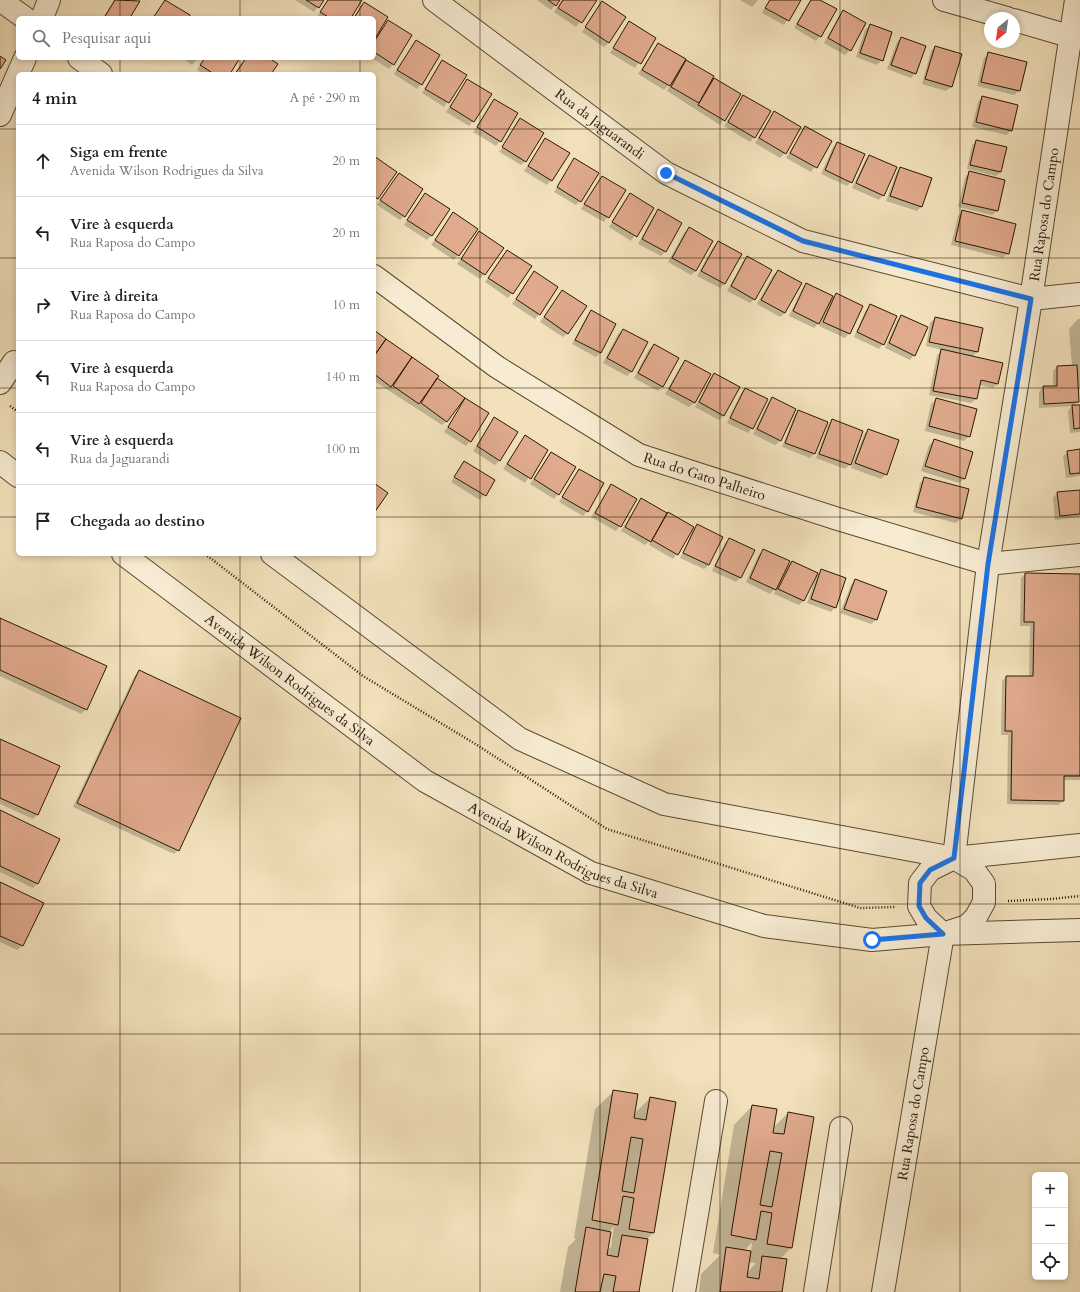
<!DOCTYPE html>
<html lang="pt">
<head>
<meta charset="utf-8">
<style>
  :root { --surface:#fff; --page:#f6f6f6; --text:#202124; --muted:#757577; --line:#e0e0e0 }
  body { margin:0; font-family:Cardo,serif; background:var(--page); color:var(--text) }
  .controls { position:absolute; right:12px; bottom:12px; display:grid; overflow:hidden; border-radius:6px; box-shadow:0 2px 6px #0003 }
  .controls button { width:36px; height:36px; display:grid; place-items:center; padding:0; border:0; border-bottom:1px solid var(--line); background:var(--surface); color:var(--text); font:20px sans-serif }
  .compass { position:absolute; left:984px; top:12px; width:36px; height:36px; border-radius:50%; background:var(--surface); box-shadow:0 2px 6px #0003; rotate:209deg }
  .stop { position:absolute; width:12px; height:12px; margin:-9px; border:3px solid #1a73e8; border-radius:50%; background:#fff }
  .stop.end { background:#1a73e8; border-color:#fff; box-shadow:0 1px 4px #0008 }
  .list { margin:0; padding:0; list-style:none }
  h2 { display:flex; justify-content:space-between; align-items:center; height:52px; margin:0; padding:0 16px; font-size:17px }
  h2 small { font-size:13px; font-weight:400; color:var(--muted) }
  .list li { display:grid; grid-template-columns:26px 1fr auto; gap:12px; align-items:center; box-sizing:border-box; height:72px; padding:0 16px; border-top:1px solid var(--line) }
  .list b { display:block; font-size:15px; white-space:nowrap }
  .list p { margin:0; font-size:13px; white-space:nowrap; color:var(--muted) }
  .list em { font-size:13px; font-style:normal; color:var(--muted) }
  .icon { flex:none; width:22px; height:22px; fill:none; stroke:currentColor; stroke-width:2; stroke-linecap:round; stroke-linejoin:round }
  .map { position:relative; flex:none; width:1080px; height:1292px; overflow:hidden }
  .search { position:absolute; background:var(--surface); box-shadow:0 2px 6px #0003; left:16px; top:16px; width:360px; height:44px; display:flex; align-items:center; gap:10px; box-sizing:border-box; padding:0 14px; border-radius:6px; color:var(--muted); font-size:15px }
  .panel { position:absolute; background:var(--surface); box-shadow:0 2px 6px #0003; left:16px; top:72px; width:360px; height:484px; border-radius:6px }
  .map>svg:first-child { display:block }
  .shadow { fill:#0003; fill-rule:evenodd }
  .building { fill:#e0aa8c; stroke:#2a1800; fill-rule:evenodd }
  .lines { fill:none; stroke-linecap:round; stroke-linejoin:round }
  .street-casing { stroke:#5c4a2f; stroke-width:24 }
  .path { stroke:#2a1800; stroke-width:2.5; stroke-dasharray:1 2; stroke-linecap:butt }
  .street { stroke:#f7ecd3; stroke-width:22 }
  .route { stroke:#1a73e8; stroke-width:5 }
  .grid { fill:none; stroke:#2a1800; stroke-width:1; stroke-opacity:0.55 }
  .labels { text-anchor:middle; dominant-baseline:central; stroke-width:3; stroke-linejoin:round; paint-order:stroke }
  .street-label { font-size:14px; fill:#2a1800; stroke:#f7ecd3 }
</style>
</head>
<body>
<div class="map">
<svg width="1080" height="1292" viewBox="0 0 1080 1292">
  <rect width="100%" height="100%" fill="#f2e1bb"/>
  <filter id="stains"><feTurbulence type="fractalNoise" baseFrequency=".005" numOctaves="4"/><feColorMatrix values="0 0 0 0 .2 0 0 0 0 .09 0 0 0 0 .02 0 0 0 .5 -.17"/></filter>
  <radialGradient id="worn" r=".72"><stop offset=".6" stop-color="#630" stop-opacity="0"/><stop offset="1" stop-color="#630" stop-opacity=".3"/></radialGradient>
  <path class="shadow" d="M114 0H135L138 2 130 16 132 18H103Z
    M295 0H323L314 12Z
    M327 0H361L349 18H318L317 17Z
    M537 0H559L551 10Z
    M562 0H596L576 27 554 12Z
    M740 0H758L752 7Z
    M769 0H800L784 25 762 13Z
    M810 0H818L820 36 816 41 794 28Z
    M602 2 609 42 604 47 582 32Z
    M364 3 382 28 388 22 393 64 389 69 372 58H374V18H353Z
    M844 12 850 50 845 55 824 43 839 16Z
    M629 23 655 38 635 68 610 53Z
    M870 26 882 60 877 65 856 57 865 30Z
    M901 38 915 73 911 78 887 69 897 42Z
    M416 42 421 84 417 89 394 74Z
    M658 44 680 68 687 61 740 95 720 125 667 91 672 82 664 90 638 74Z
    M935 47 961 55 951 87 946 91 922 84 931 51Z
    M989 54 1019 91 1014 95 977 86 984 58Z
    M182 58H198L192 65Z
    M204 58H239L228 74H203L197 70Z
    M245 58H268L270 74H234Z
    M443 62 465 76 444 107 422 93Z
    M467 80 473 121 469 126 446 112Z
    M744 96 754 137 750 142 724 126Z
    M982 98 1011 130 1007 135 972 127 978 102Z
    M494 100 500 141 496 146 473 132Z
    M774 112 785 153 780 158 755 143Z
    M520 120 526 161 521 165 498 151H500Z
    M805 127 831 142 811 172 786 158Z
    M546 139 551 180 547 185 524 171Z
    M977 141 1001 172 996 176 967 169 972 145Z
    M838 143 851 182 847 186 821 174 833 147Z
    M869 156 883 195 879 200 852 188 865 161Z
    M374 157 378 198 374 202Z
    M575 160 580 201 576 205 554 192Z
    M900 168 921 207 917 211 886 201 896 173Z
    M970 172 1004 181 997 211 992 215 958 207 965 177Z
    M399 174 404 216 400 220 377 205Z
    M602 177 625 191 604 222 581 209Z
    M426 194 431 236 427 240 404 225Z
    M630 195 653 209 631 241 609 227Z
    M658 210 681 223 665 252 661 256 638 244 654 215Z
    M962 212 1008 253 1003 258 951 245 958 216Z
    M453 214 476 229 454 260 431 245Z
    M689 229 696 271 691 275 668 262 684 233Z
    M479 233 502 248 480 279 457 264Z
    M718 242 740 255 724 284 720 288 697 276 713 247Z
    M507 251 512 293 508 298 485 282Z
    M747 257 754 299 750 303 727 291 743 262Z
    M778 271 785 313 780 317 757 304 773 275Z
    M534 272 539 314 535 319 512 304Z
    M806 284 829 301 836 294 849 333 845 338 819 326 822 320 814 328 789 316 802 289Z
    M562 291 568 333 563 337 540 322Z
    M871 305 883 344 879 349 854 337 866 310Z
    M591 311 615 324 600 353 596 357 572 344 587 316Z
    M902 316 914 355 910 360 885 348 897 320Z
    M935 318 982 329 977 352 972 357 998 383 993 388 979 385 976 399 971 403 929 395 937 355 942 350 926 346 930 323Z
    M1078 319H1080V388H1077L1078 402 1073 406H1080V432L1070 433 1068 411 1072 406 1039 408V392L1043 387H1053V371L1057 367 1072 366 1069 329Z
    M623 330 632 371 627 376 603 363 618 334Z
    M374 332 438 376 436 378 447 421 442 425 374 381Z
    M654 345 663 386 658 391 634 378 649 349Z
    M685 361 709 374 694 403 689 407 665 394 681 366Z
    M714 374 738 387 723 416 719 420 695 407 710 379Z
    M745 389 752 428 748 433 727 423 741 393Z
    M772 399 795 410 780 441 775 445 753 434 768 403Z
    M936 399 969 436 964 441 925 431 931 404Z
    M465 400 470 441 466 446 444 432Z
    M798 411 814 454 810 458 782 447 794 416Z
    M494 418 500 460 495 465 473 451Z
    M832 420 850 465 845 469 816 458 828 425Z
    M868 430 886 474 881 479 851 468 864 434Z
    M525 437 547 450 525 483 503 469Z
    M934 441 972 453 964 479 959 483 921 471 929 445Z
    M1080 450V476L1066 478 1063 456 1068 452Z
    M551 453 558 494 554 499 530 484Z
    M464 462 494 480 480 500 451 482Z
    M579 470 587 511 583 516 559 502Z
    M925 478 961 518 956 523 913 512 920 483Z
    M611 485 620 526 616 531 591 517Z
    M1080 491V517L1055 520 1053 498 1057 493Z
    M641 500 663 518 668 513 677 554 673 559 649 545 651 540 645 545 621 531Z
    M697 526 709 565 704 569 680 558 693 530Z
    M730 539 754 550 740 578 736 582 712 571 725 543Z
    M764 550 785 569 792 562 818 574 822 570 835 607 831 612 807 603 816 577 815 576 803 601 799 605 774 594 777 587 770 594 746 582 759 554Z
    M1025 574 1080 575V780H1063V801L1058 805 1007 804 1008 735H1001L1002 681 1006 677H1029L1030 626H1020L1021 578Z
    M855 580 886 591 876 620 871 624 840 613 851 585Z
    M0 619 86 709 81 714 0 676Z
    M139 671 178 850 174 854 73 807 135 675Z
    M0 740 59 766 37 815 33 819 0 804Z
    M0 811 38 883 33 888 0 872Z
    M0 883 43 903 22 946 17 950 0 942Z
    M614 1091 634 1114 650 1098 653 1233 647 1239 638 1292H560L568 1247 576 1239 574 1238 595 1109ZM614 1226 611 1247 606 1252 609 1232Z
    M752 1106 772 1129 788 1113 791 1248 780 1259 781 1292H699L701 1274 720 1255 713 1253 734 1125ZM752 1242 751 1252 744 1251ZM748 1262 756 1263 747 1273Z"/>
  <path class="building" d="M115 0 140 1 131 16 134 18H104Z
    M165 0 190 15 189 18H153Z
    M306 0H324L319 8Z
    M328 0H362L351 18H330L320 12Z
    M548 0H560L556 6Z
    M563 0H597L582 23 558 8Z
    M770 0H801L789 21 765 8Z
    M811 0H820L837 9 821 37 797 24Z
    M602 1 626 17 609 43 585 27Z
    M364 2 388 17 374 40V18H354Z
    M843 10 866 23 851 51 828 38Z
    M388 20 412 35 394 65 374 52V42Z
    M629 21 656 38 641 64 613 48Z
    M870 24 892 32 883 61 860 53Z
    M901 37 926 46 916 74 891 65Z
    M416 40 440 55 422 85 397 70Z
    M658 43 686 59 670 86 642 70Z
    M935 46 962 54 952 87 925 79Z
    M988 52 1027 62 1020 91 981 82Z
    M0 56 6 60 0 69Z
    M205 58H240L230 74H214L200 65Z
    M246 58H269L278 64 271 74H235Z
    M442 60 467 75 449 103 425 89Z
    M686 60 714 76 699 103 671 87Z
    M714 78 741 94 725 121 698 105Z
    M467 79 492 94 474 122 450 107Z
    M743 95 771 111 755 138 728 122Z
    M982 96 1018 105 1012 131 976 122Z
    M494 99 518 113 501 142 477 127Z
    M774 111 801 127 786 154 759 138Z
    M520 118 544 133 526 162 502 147Z
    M805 126 832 141 817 168 790 153Z
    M545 138 570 153 552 181 528 166Z
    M976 140 1007 147 1001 172 970 165Z
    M837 142 865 154 852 183 825 170Z
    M869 155 897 167 884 196 856 183Z
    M374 156 397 172 378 199 374 196Z
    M574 158 599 173 581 202 557 187Z
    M900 167 932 178 922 207 890 196Z
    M969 171 1005 180 998 211 962 203Z
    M399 173 423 189 405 217 380 200Z
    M602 176 626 190 609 218 584 204Z
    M425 193 450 209 432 236 407 220Z
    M630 193 654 208 637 237 612 222Z
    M658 209 682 223 666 252 642 239Z
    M962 210 1016 224 1009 254 955 241Z
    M453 212 478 229 459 256 435 240Z
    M689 227 713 241 696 271 672 258Z
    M479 231 504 248 485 275 461 259Z
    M718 241 742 254 725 284 701 271Z
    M507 250 532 266 513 294 488 278Z
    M747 256 772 270 755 300 731 286Z
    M778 270 802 283 785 313 761 300Z
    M534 271 558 287 540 315 516 299Z
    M806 283 833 296 819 324 793 311Z
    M562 290 587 306 568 334 544 317Z
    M836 293 863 306 850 334 823 322Z
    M870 304 897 316 884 345 857 332Z
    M591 310 616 324 601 353 575 340Z
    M901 315 928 327 915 356 889 343Z
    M935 317 983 328 978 352 929 342Z
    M623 329 648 342 632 372 607 358Z
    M374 330 386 339 374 356Z
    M386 339 412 357 391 387 374 374V356Z
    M654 344 679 358 663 387 638 373Z
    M941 349 1003 363 998 384 981 380 977 399 933 391Z
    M412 357 439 376 419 404 393 386Z
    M685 360 711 374 695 403 669 389Z
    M1077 365 1079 402 1044 404 1043 386H1057V366Z
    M714 373 740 387 724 416 699 402Z
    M437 378 465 398 447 422 421 403Z
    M745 388 768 399 753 429 730 418Z
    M772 397 796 409 781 441 757 429Z
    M465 398 489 413 471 442 448 427Z
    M936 398 977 409 970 437 929 426Z
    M1072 405H1080V428L1074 429Z
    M798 410 828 422 815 454 785 443Z
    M494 417 518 432 500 461 477 446Z
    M832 419 863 431 851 465 819 454Z
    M868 429 899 440 887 475 855 463Z
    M525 435 548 450 531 479 507 464Z
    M934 439 973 452 965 479 925 466Z
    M1080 449V473L1070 474 1067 451Z
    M551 452 576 467 559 495 534 479Z
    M464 461 495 480 486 496 454 477Z
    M579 469 604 483 588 512 562 497Z
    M924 477 969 489 962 519 916 507Z
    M374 483 388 493 374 513Z
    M611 484 637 499 621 527 595 513Z
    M1080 490V514L1060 516 1057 492Z
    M641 498 667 513 651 542 625 527Z
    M668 512 694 527 678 555 652 540Z
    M697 524 723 537 709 565 683 553Z
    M729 538 755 550 741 578 715 566Z
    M763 549 790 561 776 590 750 578Z
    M792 561 818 573 804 601 778 589Z
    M821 569 846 578 836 608 811 599Z
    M1025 573 1080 574V776H1064V801L1011 800 1012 731H1005L1006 676H1033L1034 622H1024Z
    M855 579 887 591 877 620 844 609Z
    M0 618 107 666 87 710 0 670Z
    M139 670 241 718 179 851 77 803Z
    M0 739 60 766 38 815 0 798Z
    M0 810 60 839 38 884 0 866Z
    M0 882 44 903 23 946 0 936Z
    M613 1090 638 1094 634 1118 646 1120 650 1097 676 1102 654 1233 629 1229 634 1198 623 1196 618 1225 592 1220ZM631 1137 643 1139 634 1193 622 1191Z
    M752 1105 777 1109 773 1133 784 1134 788 1112 814 1117 792 1248 767 1244 772 1213 761 1211 756 1240 731 1235ZM770 1151 782 1153 772 1207 760 1205Z
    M586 1227 611 1232 607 1255 618 1257 622 1235 648 1239 639 1292H613L616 1276 604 1274 600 1292H575Z
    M726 1247 751 1251 747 1277 759 1279 762 1256 787 1259 782 1292H720Z"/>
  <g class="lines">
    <defs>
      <g id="street">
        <path d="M0 0 25 18"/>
        <path id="s1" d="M434 0 666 173 803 241 1031 299 1080 294"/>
        <path d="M944 0 1007 18"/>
        <path d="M42 18 49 0"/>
        <path d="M1014 20 1069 36 1080 35"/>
        <path d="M79 58 101 74"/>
        <path d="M0 115 25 58"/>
        <path id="s2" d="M374 276 497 367 639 455 838 519 988 564 1080 555"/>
        <path d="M0 383 14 362"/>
        <path d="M0 462 18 476"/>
        <path id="s3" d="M123 554 425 781 591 873 764 926 872 940 943 934 1080 930"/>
        <path d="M272 554 520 739 664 804 954 858 1080 845"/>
        <path id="s4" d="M954 858 988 564 1031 299 1076 0"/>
        <path d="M949 932 967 926 976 917 984 902V884L974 870 954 858"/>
        <path d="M943 934 926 918 919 906 920 883 930 870 954 858"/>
        <path d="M684 1292 716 1101"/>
        <path d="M815 1292 841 1128"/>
        <path id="s5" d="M883 1292 943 934"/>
      </g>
    </defs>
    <use href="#street" class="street-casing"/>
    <path class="path" d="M10 406 18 412
      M205 554 363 676 477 745 607 829 860 908 895 907
      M1008 901 1051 899 1080 896"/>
    <use href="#street" class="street"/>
  </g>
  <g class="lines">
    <path class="route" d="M666 173 803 241 1031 299 988 564 954 858 930 870 920 883 919 906 926 918 943 934 872 940"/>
  </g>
  <path class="grid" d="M120 0V18M240 0V18M360 0V18M480 0V1292M600 0V1292M720 0V1292M840 0V1292M960 0V1292M120 58V74M240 58V74M360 58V74M0 129H18M374 129H1080M0 258H18M374 258H1080M0 388H18M374 388H1080M0 517H18M374 517H1080M120 554V1292M240 554V1292M360 554V1292M0 646H1080M0 775H1080M0 904H1080M0 1034H1080M0 1163H1080"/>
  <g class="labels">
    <g class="street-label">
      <text stroke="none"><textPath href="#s1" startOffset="207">Rua da Jaguarandi</textPath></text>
      <text stroke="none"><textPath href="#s4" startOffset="650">Rua Raposa do Campo</textPath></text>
      <text stroke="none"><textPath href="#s2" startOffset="389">Rua do Gato Palheiro</textPath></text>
      <text stroke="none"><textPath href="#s3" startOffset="209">Avenida Wilson Rodrigues da Silva</textPath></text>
      <text stroke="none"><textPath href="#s3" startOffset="533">Avenida Wilson Rodrigues da Silva</textPath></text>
      <text stroke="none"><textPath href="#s5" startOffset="181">Rua Raposa do Campo</textPath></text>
    </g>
  </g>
  <rect width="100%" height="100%" filter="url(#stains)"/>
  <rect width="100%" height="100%" fill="url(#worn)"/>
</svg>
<div class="controls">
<button>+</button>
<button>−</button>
<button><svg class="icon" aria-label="locate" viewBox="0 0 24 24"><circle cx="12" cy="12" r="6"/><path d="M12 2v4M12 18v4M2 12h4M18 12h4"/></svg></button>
</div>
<svg class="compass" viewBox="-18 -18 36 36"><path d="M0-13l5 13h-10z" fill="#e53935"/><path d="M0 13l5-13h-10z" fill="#757577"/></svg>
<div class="stop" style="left:872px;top:940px"></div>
<div class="stop end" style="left:666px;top:173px"></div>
<div class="search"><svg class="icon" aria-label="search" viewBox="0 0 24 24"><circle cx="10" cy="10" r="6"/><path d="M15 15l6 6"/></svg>Pesquisar aqui</div>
<section class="panel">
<h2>4 min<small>A pé · 290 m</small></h2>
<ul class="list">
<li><svg class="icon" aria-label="ahead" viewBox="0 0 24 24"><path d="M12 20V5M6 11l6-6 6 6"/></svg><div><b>Siga em frente</b><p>Avenida Wilson Rodrigues da Silva</p></div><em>20 m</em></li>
<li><svg class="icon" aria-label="left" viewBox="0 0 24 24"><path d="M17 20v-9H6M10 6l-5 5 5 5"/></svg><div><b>Vire à esquerda</b><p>Rua Raposa do Campo</p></div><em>20 m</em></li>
<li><svg class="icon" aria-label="right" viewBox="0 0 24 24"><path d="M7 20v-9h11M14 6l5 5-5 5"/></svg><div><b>Vire à direita</b><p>Rua Raposa do Campo</p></div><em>10 m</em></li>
<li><svg class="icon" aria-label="left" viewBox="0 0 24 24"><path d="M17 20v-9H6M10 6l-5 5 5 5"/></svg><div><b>Vire à esquerda</b><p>Rua Raposa do Campo</p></div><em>140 m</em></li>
<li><svg class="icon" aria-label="left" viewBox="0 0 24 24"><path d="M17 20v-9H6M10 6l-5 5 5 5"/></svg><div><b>Vire à esquerda</b><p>Rua da Jaguarandi</p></div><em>100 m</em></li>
<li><svg class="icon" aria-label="arrive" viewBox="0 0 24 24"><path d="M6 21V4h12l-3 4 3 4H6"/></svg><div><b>Chegada ao destino</b></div></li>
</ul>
</section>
</div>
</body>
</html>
